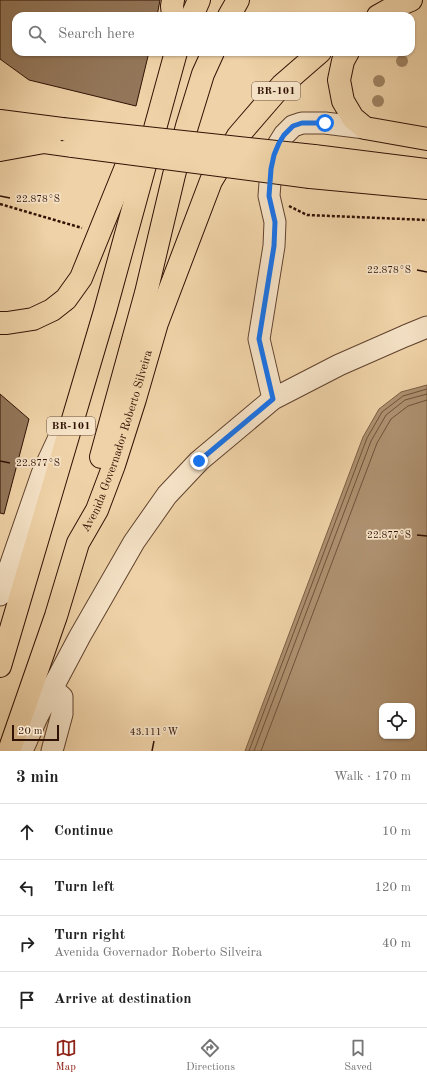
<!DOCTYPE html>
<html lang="en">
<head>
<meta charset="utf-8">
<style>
  :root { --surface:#fff; --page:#f2f2f2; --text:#222; --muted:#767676; --line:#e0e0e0; --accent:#8f2418 }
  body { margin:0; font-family:"Old Standard TT",serif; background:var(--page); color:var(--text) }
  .controls { position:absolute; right:12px; bottom:12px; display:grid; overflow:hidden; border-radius:8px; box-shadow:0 1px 3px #0004 }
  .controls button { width:36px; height:36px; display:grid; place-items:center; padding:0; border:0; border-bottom:1px solid var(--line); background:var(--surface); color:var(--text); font:20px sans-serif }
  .scale { position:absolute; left:12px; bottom:10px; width:47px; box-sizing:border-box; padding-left:4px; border:2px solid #301205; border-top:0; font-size:11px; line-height:14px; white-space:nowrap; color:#301205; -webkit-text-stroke:3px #f5e2c6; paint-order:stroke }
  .stop { position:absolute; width:12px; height:12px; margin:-9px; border:3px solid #1a73e8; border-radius:50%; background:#fff }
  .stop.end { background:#1a73e8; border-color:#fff; box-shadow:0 1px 4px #0008 }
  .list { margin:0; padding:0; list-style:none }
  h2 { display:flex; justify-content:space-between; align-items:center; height:52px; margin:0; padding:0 16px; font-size:17px }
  h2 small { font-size:13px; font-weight:400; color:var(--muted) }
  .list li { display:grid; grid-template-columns:26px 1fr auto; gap:12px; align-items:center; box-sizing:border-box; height:56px; padding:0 16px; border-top:1px solid var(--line) }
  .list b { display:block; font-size:15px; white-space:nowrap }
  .list p { margin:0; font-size:13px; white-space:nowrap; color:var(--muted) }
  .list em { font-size:13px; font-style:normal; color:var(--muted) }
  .icon { flex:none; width:22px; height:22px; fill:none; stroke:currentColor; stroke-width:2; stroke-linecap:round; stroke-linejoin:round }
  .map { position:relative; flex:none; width:427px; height:751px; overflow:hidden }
  .search { position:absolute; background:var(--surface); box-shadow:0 1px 3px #0004; left:12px; right:12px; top:12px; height:44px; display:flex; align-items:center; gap:10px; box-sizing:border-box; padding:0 14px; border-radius:12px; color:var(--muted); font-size:15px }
  .sheet { height:276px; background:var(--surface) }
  nav { display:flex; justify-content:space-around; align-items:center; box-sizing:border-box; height:56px; border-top:1px solid var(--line); background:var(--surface); font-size:11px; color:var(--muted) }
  nav a { display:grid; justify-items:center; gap:2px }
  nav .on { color:var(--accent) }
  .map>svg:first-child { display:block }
  .water { fill:#ae9170; stroke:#7c5e45; fill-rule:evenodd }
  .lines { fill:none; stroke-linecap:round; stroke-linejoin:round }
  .shore { stroke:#6f523a; stroke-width:1 }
  .building { fill:#937659; stroke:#301205 }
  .minor-casing { stroke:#60422e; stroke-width:23 }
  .major-casing { stroke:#301205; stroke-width:24 }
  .highway-casing { stroke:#301205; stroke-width:24 }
  .path { stroke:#301205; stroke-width:2.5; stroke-dasharray:3 2; stroke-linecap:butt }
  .minor { stroke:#f5e2c6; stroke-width:21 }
  .major { stroke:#efd2a7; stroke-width:22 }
  .highway { stroke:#efd2a7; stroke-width:22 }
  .major-bridge-casing { stroke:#301205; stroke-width:24; stroke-linecap:butt }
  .major-bridge { stroke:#efd2a7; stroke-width:22 }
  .tree { fill:#a08364 }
  .route { stroke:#1a73e8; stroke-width:5 }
  .ticks { fill:none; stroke:#301205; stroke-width:1.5 }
  .labels { text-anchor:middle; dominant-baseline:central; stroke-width:3.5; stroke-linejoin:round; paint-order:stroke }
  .shield { fill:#f5e2c6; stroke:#6b503f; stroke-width:1 }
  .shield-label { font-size:11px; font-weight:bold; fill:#301205 }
  .street-label { font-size:12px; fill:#301205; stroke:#f5e2c6 }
  .ticks-label { font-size:10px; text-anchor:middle; fill:#301205; stroke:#f5e2c6; stroke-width:3.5; stroke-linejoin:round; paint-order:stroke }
</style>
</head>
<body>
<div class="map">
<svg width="427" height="751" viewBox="0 0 427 751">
  <rect width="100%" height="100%" fill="#efd2a7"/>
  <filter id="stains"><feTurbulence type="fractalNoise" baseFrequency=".005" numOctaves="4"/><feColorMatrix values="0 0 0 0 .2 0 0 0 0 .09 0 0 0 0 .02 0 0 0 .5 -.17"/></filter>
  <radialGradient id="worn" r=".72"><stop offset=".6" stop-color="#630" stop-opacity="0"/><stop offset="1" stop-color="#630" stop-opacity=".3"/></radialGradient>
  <path class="water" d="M427 385V751H245L363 437 379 409 401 392ZM382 706H412V736H382Z"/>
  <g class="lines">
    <path class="shore" d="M249 751 367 438 382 412 403 396 427 389
      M254 751 371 441 386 415 405 400 427 394
      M261 751 377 443 391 419 408 406 427 400"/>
  </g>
  <path class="building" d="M0 0H160L157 16H16V52H149L136 106 29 80 0 59Z
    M0 394 29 419 4 514 0 513Z"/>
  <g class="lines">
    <defs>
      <path id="minor" d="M273 399 259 339 274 246 275 222 269 196 271 169 273 155 279 143 284 135 293 126 302 123H325L365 128
        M0 595 42 474 63 429
        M22 751 37 717 80 636 134 542 167 495 199 461 273 399 339 365 405 336 427 327
        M52 751 62 714V697L52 688"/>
      <path id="major" d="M0 121 62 129
        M0 136 73 146
        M314 156 427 170
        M310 177 427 188"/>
      <g id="highway">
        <path d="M173 16 172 6 173 0"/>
        <path d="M192 16 199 0"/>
        <path d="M229 16 238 0"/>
        <path d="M378 16 394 7 411 0"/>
        <path d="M348 52 343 61 339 80 343 101 353 118 365 128 427 139"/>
        <path d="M0 150 44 142"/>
        <path d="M0 323H7L33 319 52 310 66 299 81 278 126 167 143 138"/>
        <path d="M101 457 146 293 174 175 187 126 203 74 213 52"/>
        <path d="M0 666 105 311 176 52"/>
        <path id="s1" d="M9 751 56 616 78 543 97 510 114 465 135 399 157 323 211 181 238 136 282 85 320 52"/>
      </g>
    </defs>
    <use href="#minor" class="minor-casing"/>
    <use href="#major" class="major-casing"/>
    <use href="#highway" class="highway-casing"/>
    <path class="path" d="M0 204 82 228
      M289 206 307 215 427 220"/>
    <use href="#minor" class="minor"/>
    <use href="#major" class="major"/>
    <use href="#highway" class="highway"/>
    <defs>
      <path id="major-bridge" d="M62 129 314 156
        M73 146 310 177"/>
    </defs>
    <use href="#major-bridge" class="major-bridge-casing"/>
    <use href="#major-bridge" class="major-bridge"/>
  </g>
  <g class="tree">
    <circle cx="402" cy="61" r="6"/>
    <circle cx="379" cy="81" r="6"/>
    <circle cx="378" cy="101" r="6"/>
  </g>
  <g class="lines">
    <path class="route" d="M199 461 273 399 259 339 274 246 275 222 269 196 271 169 274 155 279 143 284 135 293 126 302 123H325"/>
  </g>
  <path class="ticks" d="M0 196 10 198M417 270 427 272M0 461 10 463M417 535 427 536M152 751 154 741"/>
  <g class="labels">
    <g class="shield">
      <rect x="252" y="82" width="48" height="18" rx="3"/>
      <rect x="47" y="417" width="48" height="18" rx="3"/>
    </g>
    <g class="shield-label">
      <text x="276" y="91">BR-101</text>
      <text x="71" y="426">BR-101</text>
    </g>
    <g class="street-label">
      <text stroke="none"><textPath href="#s1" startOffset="329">Avenida Governador Roberto Silveira</textPath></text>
    </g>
  </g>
  <g class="ticks-label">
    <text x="38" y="202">22.878°S</text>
    <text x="389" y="273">22.878°S</text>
    <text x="38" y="466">22.877°S</text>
    <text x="389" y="538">22.877°S</text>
    <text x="154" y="735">43.111°W</text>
  </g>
  <rect width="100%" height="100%" filter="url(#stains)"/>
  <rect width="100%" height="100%" fill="url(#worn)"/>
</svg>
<div class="controls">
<button><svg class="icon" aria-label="locate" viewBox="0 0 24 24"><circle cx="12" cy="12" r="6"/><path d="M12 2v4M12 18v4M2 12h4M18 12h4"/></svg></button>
</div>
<div class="scale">20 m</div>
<div class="stop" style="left:325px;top:123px"></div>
<div class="stop end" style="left:199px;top:461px"></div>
<div class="search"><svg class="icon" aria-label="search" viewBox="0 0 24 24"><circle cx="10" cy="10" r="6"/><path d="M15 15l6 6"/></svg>Search here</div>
</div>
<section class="sheet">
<h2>3 min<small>Walk · 170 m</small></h2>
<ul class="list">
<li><svg class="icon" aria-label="ahead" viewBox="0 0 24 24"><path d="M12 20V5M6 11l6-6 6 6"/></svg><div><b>Continue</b></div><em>10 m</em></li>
<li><svg class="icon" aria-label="left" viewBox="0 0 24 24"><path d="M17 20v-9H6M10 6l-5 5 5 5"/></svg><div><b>Turn left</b></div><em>120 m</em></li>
<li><svg class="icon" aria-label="right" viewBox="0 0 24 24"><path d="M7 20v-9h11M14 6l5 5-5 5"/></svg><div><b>Turn right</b><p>Avenida Governador Roberto Silveira</p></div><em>40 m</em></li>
<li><svg class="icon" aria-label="arrive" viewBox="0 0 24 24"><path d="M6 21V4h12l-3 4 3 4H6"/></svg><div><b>Arrive at destination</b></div></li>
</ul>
</section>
<nav>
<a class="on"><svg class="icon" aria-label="map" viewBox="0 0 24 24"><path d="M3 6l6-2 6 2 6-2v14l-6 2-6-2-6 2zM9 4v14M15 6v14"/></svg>Map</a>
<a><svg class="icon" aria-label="directions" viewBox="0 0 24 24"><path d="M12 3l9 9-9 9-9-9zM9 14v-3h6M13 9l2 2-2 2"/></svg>Directions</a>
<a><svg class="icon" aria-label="saved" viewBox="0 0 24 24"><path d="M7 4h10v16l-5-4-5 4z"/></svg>Saved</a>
</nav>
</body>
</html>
